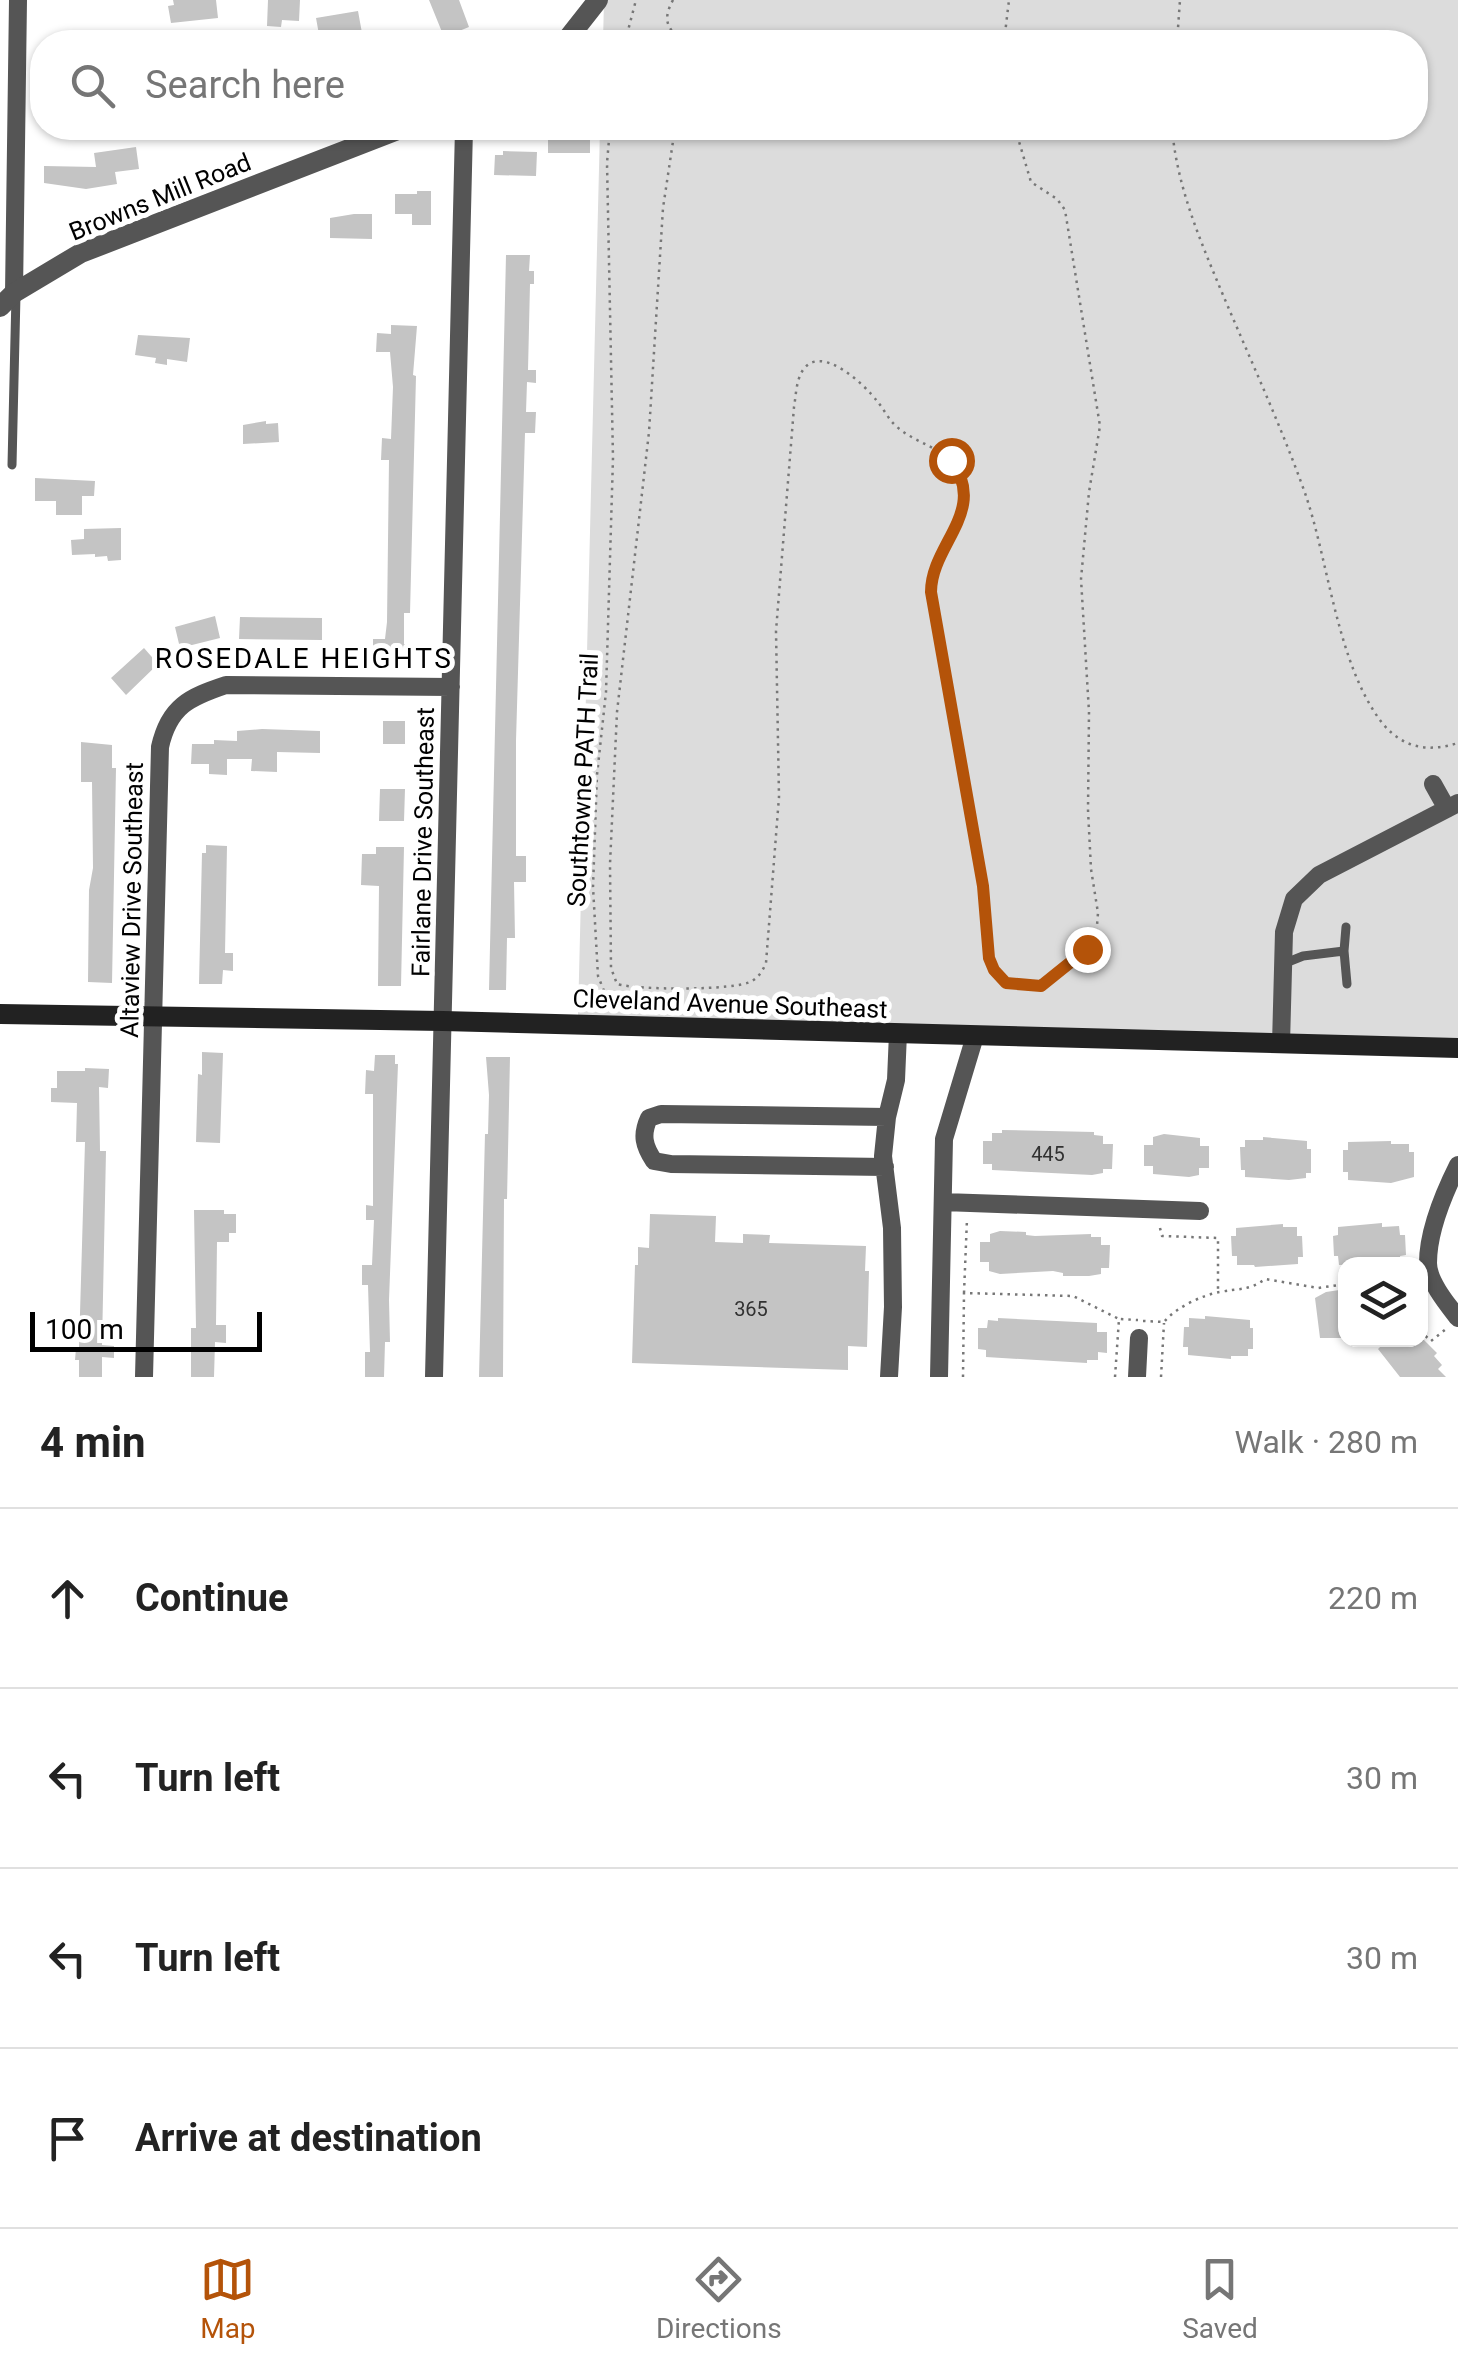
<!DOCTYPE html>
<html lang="en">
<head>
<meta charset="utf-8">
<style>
  :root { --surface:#fff; --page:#f6f6f6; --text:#222; --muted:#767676; --line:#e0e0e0; --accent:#b45309 }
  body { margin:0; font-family:Roboto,sans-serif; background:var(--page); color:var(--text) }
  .controls { position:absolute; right:30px; bottom:30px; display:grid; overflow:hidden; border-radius:20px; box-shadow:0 2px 8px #0004 }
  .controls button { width:90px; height:90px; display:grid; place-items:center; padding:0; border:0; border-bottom:2px solid var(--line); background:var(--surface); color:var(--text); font:50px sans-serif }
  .scale { position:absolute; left:30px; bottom:25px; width:232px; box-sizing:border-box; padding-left:10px; border:5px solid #000; border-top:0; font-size:28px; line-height:35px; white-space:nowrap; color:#000; -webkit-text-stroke:8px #fff; paint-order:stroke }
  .stop { position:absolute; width:30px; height:30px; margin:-22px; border:8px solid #b45309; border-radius:50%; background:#fff }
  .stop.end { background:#b45309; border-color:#fff; box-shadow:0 2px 10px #0008 }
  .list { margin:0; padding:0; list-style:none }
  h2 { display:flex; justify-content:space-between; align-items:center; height:130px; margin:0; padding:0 40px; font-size:42px }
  h2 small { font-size:32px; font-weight:400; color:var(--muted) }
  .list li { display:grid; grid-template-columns:65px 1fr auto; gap:30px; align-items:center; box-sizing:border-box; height:180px; padding:0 40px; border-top:2px solid var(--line) }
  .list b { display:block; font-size:38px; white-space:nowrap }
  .list em { font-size:32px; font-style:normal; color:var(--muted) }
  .icon { flex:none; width:55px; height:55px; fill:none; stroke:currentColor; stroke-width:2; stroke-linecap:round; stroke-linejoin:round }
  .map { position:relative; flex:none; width:1458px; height:1377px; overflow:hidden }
  .search { position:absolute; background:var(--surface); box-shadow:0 2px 8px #0004; left:30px; right:30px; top:30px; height:110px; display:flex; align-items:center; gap:25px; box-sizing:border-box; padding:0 35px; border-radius:40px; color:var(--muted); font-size:38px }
  .sheet { height:850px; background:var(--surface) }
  nav { display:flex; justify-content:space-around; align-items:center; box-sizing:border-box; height:140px; border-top:2px solid var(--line); background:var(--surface); font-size:28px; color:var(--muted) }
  nav a { display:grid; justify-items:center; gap:5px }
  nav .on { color:var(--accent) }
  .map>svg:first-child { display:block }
  .green { fill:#dcdcdc }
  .building { fill:#c4c4c4 }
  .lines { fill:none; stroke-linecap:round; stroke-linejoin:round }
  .path { stroke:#777; stroke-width:2.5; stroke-dasharray:2.5 5; stroke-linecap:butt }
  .service { stroke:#555; stroke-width:9 }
  .minor { stroke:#555; stroke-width:18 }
  .tertiary { stroke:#555; stroke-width:20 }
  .secondary { stroke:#222; stroke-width:20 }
  .route { stroke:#b45309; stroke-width:12 }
  .labels { text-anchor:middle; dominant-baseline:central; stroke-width:10; stroke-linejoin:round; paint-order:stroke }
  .number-label { font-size:20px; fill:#313131 }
  .street-label { font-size:25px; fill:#000; stroke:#fff }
  .neighbourhood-label { font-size:28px; letter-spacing:2.5px; fill:#000; stroke:#fff }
</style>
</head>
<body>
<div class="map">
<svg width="1458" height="1377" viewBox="0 0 1458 1377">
  <rect width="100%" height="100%" fill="#fff"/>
  <path class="green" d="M604 0H1458V1053L578 1016 600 128H1416V42H603Z"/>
  <path class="building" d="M173 0H216L218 18 171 23 168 6 174 5Z
    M268 0H300L299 21 282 20 281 27 267 26Z
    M429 0H459L469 27 444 37Z
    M358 11 362 33 320 40 316 18Z
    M590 128V153H548V133Z
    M136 147 139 169 115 172 117 184 86 189 44 183V166L96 167 94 153Z
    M503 151 537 152 536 176 494 175 495 155H503Z
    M417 191H431V225H412V214H395V194H417Z
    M354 214H372V239L330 238V218Z
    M506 255H530L529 271H534V284H530L528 370H536V383L527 382 526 412H536L535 433H525L516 741V856H526V882H514L515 938H507L506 990H489Z
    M391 325 417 326 413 375 416 376 410 613H404V644H408V658L373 657V639H385L387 622 389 460H381L382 438 391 439 393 387 390 352H376L377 333 391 334Z
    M138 335 190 338 187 362 167 359V365L155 363 156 358 135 355Z
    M266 421V424L278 423 279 442 243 444V425Z
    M35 478 95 481 94 496H82V515H56V501H35Z
    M121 528V560L108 561 107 556 95 557V554L72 555 71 540 84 539V529Z
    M215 616 220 638 180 648 175 627Z
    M240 617 322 618V640L239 639Z
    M144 648 158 664 126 695 111 678Z
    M383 721H405V744H383Z
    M262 729 320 731V753L277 752V772L251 771 252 759H227V775L209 774V764H191L192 744H214V740L237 741V731Z
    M81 742 112 745V768H116L112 983 88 982 89 890 93 868 92 782H81Z
    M380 789H405L404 821H379Z
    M206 845 227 846 225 953H233V971L223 970 222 984H199L202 853H206Z
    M376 847H404L401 986H378L379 886 361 885 362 854H376Z
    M202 1052 223 1053 220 1143 196 1142 198 1074 202 1075Z
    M375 1055H395V1064H398L389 1300 390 1342H385L384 1377H365V1352H370L368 1285H362V1265H372L374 1220H366V1205L373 1206V1094H365L366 1070 374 1071Z
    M486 1057H510L507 1199H504L503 1377H479L485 1134H488L489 1095Z
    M85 1068 109 1069 108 1088 99 1087 100 1151H106L102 1345 114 1346V1358L102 1357V1377H79V1360H75L76 1348H79L85 1142H76L77 1103 51 1102V1088H57V1071H85Z
    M1002 1130 1094 1132V1135L1103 1136V1144H1113L1112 1169H1103V1173L1092 1175 992 1170V1164H983V1141H992V1133H1002Z
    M1164 1134 1200 1138V1146H1209V1168H1199V1175L1189 1177 1153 1174V1166H1144V1145H1153V1137Z
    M1263 1137 1307 1141V1149H1311V1173H1306V1178L1289 1180 1245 1177V1170H1241L1240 1147H1245V1140H1263Z
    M1391 1141V1144H1409V1152H1414V1177L1391 1183 1348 1180V1172H1343V1150H1348V1142Z
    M194 1210H224V1214H236V1233H229V1242H217L216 1325H226V1343L215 1342 214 1377H191V1328H196Z
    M650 1214 716 1216 715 1242 743 1243V1234L770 1235 769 1243 866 1246 865 1271H869L867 1347 848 1346V1370L632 1363 635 1265H638V1247L649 1248Z
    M1382 1223V1227L1399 1226 1400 1235H1405L1406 1255 1400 1256 1401 1263 1339 1265 1338 1256H1334L1333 1236 1338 1235V1227Z
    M1283 1224V1227H1297V1236H1302L1303 1257H1298V1264L1255 1267 1254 1265H1237V1256H1232L1231 1236H1236V1228Z
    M1000 1231 1026 1232V1235L1035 1236 1091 1234V1237H1101V1245H1110L1109 1268H1101V1274L1089 1276H1063V1273L1053 1271 1000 1274 989 1271V1262H980V1242H990V1234Z
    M1346 1289 1344 1338H1320L1315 1298 1326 1292Z
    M1205 1316 1250 1320V1328H1253V1349H1248V1356H1231V1359L1188 1355V1347H1183L1184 1327H1189V1318L1205 1319Z
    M998 1318 1097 1323V1332H1107V1353L1098 1352V1360H1087V1363L986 1357V1350L978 1349V1328H987L988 1320 998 1321Z
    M1387 1340H1424L1437 1353 1434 1356 1442 1365 1438 1369 1446 1377H1400L1378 1349Z"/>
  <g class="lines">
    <path class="path" d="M673 0C662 20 667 30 685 42
      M625 42 636 0
      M1004 42 1009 0
      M1177 42 1180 0
      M610 128 607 163 613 458 606 692 597 775 593 887 598 976 608 1001 627 1007
      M675 128 663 208 649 432 617 712 610 864 611 968 617 984C636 990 736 991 752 981 759 977 763 970 766 963L779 797 776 631 794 407C796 396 796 380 803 370 821 343 865 385 877 401 884 409 888 419 896 426 916 445 951 448 960 477 975 524 931 549 931 592L983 886 989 958 998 977 1007 983 1027 987 1049 982 1096 938 1098 913 1091 869 1088 810 1089 712 1081 579 1089 492 1100 426 1065 210 1057 199 1031 182 1015 128
      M1172 128C1177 187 1200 240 1223 295 1251 361 1281 426 1305 493 1329 562 1337 666 1383 724 1404 749 1429 752 1458 743
      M710 1009 807 1011
      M1160 1228 1162 1236 1218 1238V1292
      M964 1293 967 1219
      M1143 1321 1164 1322C1175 1308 1202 1295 1220 1292 1239 1288 1249 1291 1265 1279L1318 1288 1346 1284
      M1420 1331 1431 1341 1446 1329
      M963 1377 964 1293 1073 1296 1119 1319
      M1115 1377 1119 1319 1138 1320
      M1161 1377 1164 1323"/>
    <path class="service" d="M12 465 16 295
      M1344 951 1346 927
      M1283 964 1303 956 1344 951 1347 984"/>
    <path class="minor" d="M14 293 18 0
      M1433 784 1447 809
      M1281 1044 1284 932 1294 899 1319 875 1458 803
      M1458 1165C1444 1193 1428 1232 1428 1263 1428 1281 1447 1304 1458 1318
      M885 1167 671 1164 654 1161C644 1146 641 1135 649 1118L661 1114 887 1117
      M943 1202 1200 1211
      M144 1377 160 747C169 706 190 697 226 685L451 687
      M434 1377 464 128
      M889 1377 893 1307 892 1228 883 1156 887 1117 896 1080 898 1033
      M939 1377 944 1139 975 1036
      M1137 1377 1139 1338"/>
    <path class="tertiary" d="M565 42 598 0
      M0 307 14 293 81 253 403 128"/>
    <path class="secondary" d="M0 1014 443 1021 1458 1048"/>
  </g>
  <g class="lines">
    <path class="route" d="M951 460C989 511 931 544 931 592L983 886 989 958 994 970 1006 983 1041 986 1087 949"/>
  </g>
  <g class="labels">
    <g class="number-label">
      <text x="1048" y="1154">445</text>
      <text x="751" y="1309">365</text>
    </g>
    <g class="street-label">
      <text transform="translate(160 197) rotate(-22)">Browns Mill Road</text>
      <text transform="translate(583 780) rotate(-87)">Southtowne PATH Trail</text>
      <text transform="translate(423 842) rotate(-89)">Fairlane Drive Southeast</text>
      <text transform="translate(132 900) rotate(-89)">Altaview Drive Southeast</text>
      <text transform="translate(730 1004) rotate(2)">Cleveland Avenue Southeast</text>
    </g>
    <g class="neighbourhood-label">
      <text x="304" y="658">ROSEDALE HEIGHTS</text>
    </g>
  </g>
</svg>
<div class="controls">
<button><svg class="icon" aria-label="layers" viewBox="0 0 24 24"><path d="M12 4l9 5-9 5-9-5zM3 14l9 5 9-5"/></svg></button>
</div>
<div class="scale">100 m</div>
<div class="stop" style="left:951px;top:460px"></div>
<div class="stop end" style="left:1087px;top:949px"></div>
<div class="search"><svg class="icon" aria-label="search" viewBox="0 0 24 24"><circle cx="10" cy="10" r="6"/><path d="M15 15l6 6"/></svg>Search here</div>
</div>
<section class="sheet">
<h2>4 min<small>Walk · 280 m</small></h2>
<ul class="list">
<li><svg class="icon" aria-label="ahead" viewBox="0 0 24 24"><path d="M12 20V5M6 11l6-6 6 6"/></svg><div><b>Continue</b></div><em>220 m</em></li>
<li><svg class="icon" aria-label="left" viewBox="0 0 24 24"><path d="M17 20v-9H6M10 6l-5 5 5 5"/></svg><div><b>Turn left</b></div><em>30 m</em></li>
<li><svg class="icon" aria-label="left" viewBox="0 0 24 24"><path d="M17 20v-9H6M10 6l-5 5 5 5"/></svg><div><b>Turn left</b></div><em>30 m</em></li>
<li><svg class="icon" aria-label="arrive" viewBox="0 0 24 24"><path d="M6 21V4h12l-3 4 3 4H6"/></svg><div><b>Arrive at destination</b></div></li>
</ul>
</section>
<nav>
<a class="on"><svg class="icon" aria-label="map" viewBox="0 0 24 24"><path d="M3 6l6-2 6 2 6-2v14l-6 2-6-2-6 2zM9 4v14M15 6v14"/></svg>Map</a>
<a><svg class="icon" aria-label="directions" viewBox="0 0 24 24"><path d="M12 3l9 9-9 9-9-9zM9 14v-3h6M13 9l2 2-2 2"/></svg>Directions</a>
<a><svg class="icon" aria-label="saved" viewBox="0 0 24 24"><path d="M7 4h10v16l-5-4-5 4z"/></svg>Saved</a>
</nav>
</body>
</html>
